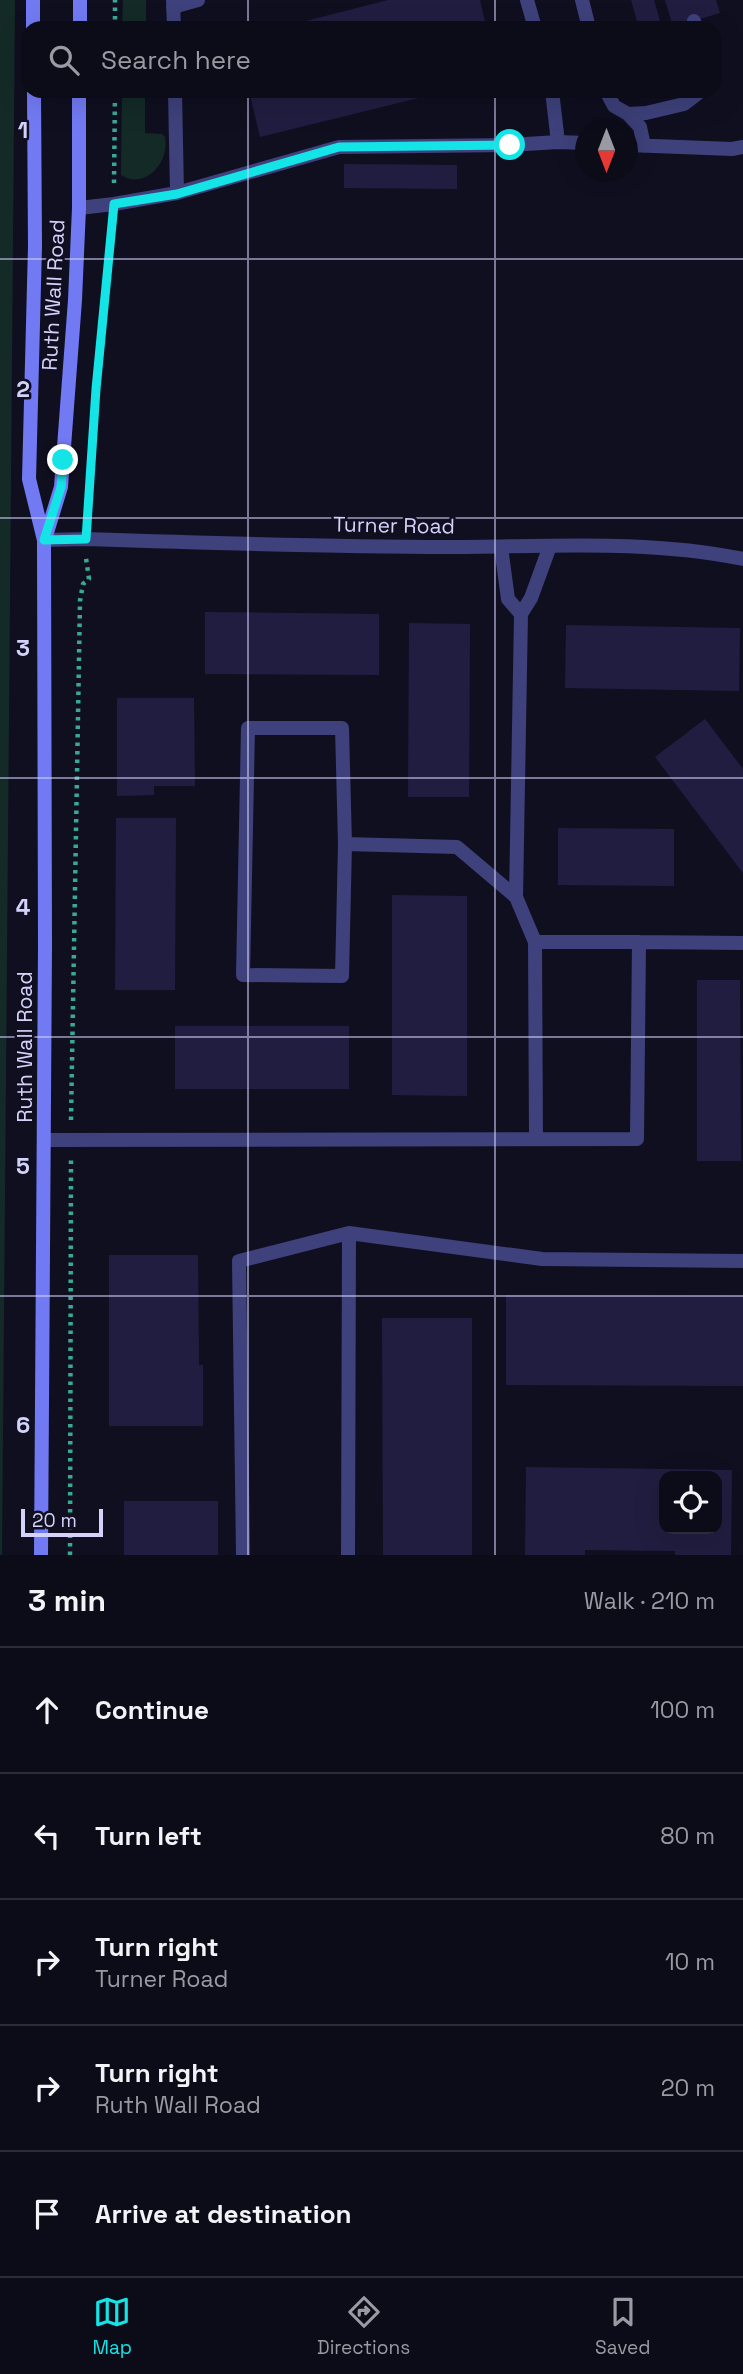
<!DOCTYPE html>
<html lang="en">
<head>
<meta charset="utf-8">
<style>
  :root { --surface:#0c0b18; --page:#151421; --text:#f1f3f6; --muted:#9a9ba2; --line:#2c2b37; --accent:#14e4e6 }
  body { margin:0; font-family:"Space Grotesk",sans-serif; background:var(--page); color:var(--text) }
  .controls { position:absolute; right:21px; bottom:21px; display:grid; overflow:hidden; border-radius:14px; box-shadow:0 7px 28px #0002 }
  .controls button { width:63px; height:63px; display:grid; place-items:center; padding:0; border:0; border-bottom:2px solid var(--line); background:var(--surface); color:var(--text); font:35px sans-serif }
  .compass { position:absolute; left:575px; top:119px; width:63px; height:63px; border-radius:50%; background:var(--surface); box-shadow:0 7px 28px #0002; rotate:180deg }
  .scale { position:absolute; left:21px; bottom:18px; width:82px; box-sizing:border-box; padding-left:7px; border:4px solid #d3d2fb; border-top:0; font-size:19px; line-height:24px; white-space:nowrap; color:#d3d2fb; -webkit-text-stroke:5px #100f20; paint-order:stroke }
  .stop { position:absolute; width:21px; height:21px; margin:-16px; border:5px solid #14e4e6; border-radius:50%; background:#fff }
  .stop.end { background:#14e4e6; border-color:#fff; box-shadow:0 2px 7px #0008 }
  .list { margin:0; padding:0; list-style:none }
  h2 { display:flex; justify-content:space-between; align-items:center; height:91px; margin:0; padding:0 28px; font-size:30px }
  h2 small { font-size:23px; font-weight:400; color:var(--muted) }
  .list li { display:grid; grid-template-columns:46px 1fr auto; gap:21px; align-items:center; box-sizing:border-box; height:126px; padding:0 28px; border-top:2px solid var(--line) }
  .list b { display:block; font-size:26px; white-space:nowrap }
  .list p { margin:0; font-size:23px; white-space:nowrap; color:var(--muted) }
  .list em { font-size:23px; font-style:normal; color:var(--muted) }
  .icon { flex:none; width:38px; height:38px; fill:none; stroke:currentColor; stroke-width:2; stroke-linecap:round; stroke-linejoin:round }
  .map { position:relative; flex:none; width:743px; height:1555px; overflow:hidden }
  .search { position:absolute; background:var(--surface); box-shadow:0 7px 28px #0002; left:21px; right:21px; top:21px; height:77px; display:flex; align-items:center; gap:18px; box-sizing:border-box; padding:0 24px; border-radius:21px; color:var(--muted); font-size:26px }
  .sheet { height:721px; background:var(--surface) }
  nav { display:flex; justify-content:space-around; align-items:center; box-sizing:border-box; height:98px; border-top:2px solid var(--line); background:var(--surface); font-size:19px; color:var(--muted) }
  nav a { display:grid; justify-items:center; gap:4px }
  nav .on { color:var(--accent) }
  .map>svg:first-child { display:block }
  .green { fill:#132a27 }
  .building { fill:#211d40; fill-rule:evenodd }
  .lines { fill:none; stroke-linecap:round; stroke-linejoin:round }
  .path { stroke:#38a998; stroke-width:4.5; stroke-dasharray:3.5 5; stroke-linecap:butt }
  .service { stroke:#3e417b; stroke-width:14 }
  .tertiary { stroke:#3e417b; stroke-width:14 }
  .secondary { stroke:#727af3; stroke-width:14 }
  .route { stroke:#14e4e6; stroke-width:9 }
  .grid { fill:none; stroke:#d3d2fb; stroke-width:2; stroke-opacity:0.55 }
  .labels { text-anchor:middle; dominant-baseline:central; stroke-width:5; stroke-linejoin:round; paint-order:stroke }
  .street-label { font-size:21px; fill:#d3d2fb; stroke:#100f20 }
  .grid-label { font-size:23px; text-anchor:middle; font-weight:bold; fill:#d3d2fb; stroke:#100f20; stroke-width:5; stroke-linejoin:round; paint-order:stroke }
</style>
</head>
<body>
<div class="map">
<svg width="743" height="1555" viewBox="0 0 743 1555">
  <rect width="100%" height="100%" fill="#100f20"/>
  <path class="green" d="M0 0H15L2 1555H0Z
    M123 0H146V28H122Z
    M122 91H145V133L162 134 165 137C170 161 146 191 121 175Z"/>
  <path class="building" d="M388 0H480L486 26 478 28H278Z
    M631 0H654L662 28H639Z
    M665 0H716L720 13 673 27Z
    M249 91H443V92L260 137Z
    M344 164 457 165V189L344 188Z
    M205 612 379 614V675L205 674Z
    M409 623 470 624 469 797H408Z
    M566 625 740 628 739 691 565 688Z
    M117 698H194L195 786H154V795L117 796Z
    M705 719 743 769V873L655 757Z
    M116 818H176L175 990H115Z
    M558 828 674 829V886L558 885Z
    M392 895 467 896V1096L392 1095Z
    M697 980H740L741 1161H697Z
    M175 1026H349V1089H175Z
    M109 1255H198L199 1365H203V1426H109Z
    M506 1295 743 1296V1386L506 1385Z
    M382 1318H472V1555H383Z
    M526 1467 732 1470 731 1555H675V1551L585 1550V1555H525ZM664 1476H717V1529H664Z
    M124 1501H218V1555H124Z"/>
  <g class="lines">
    <path class="path" d="M115 28V0
      M114 183 115 91
      M87 521 98 364 112 223
      M71 1120 80 601 83 584 89 579 86 558
      M70 1555 71 1160"/>
    <path class="service" d="M173 0 174 28
      M527 0 535 28
      M582 0 589 28
      M173 7 198 0
      M694 21 696 28
      M175 91 177 193
      M606 91 614 106 628 114 646 113 684 104 701 91
      M628 114 640 127 644 146
      M558 142 586 143
      M628 145 732 149 743 147
      M79 208 114 204 177 193 339 147 510 145 558 142 552 91
      M501 547 508 599 521 614
      M345 844 342 976 243 975 248 728H342L345 844 457 847 516 897
      M535 942 516 897 521 614 531 598 550 546
      M639 942 743 943
      M44 1140 637 1139 639 942H535L536 1139
      M243 1555 239 1261 349 1233 542 1259 743 1261
      M348 1555 349 1233"/>
    <path class="tertiary" d="M44 540 86 539C206 543 327 547 447 547 545 547 646 539 743 559"/>
    <path class="secondary" d="M33 0V28
      M80 28V0
      M34 91 35 246 29 479 44 540 45 946 41 1555
      M45 539 61 487 75 300 79 208V91"/>
  </g>
  <g class="lines">
    <path class="route" d="M63 460 61 487 44 540 86 539 96 389 114 204 177 194 339 147 510 145"/>
  </g>
  <path class="grid" d="M248 0V28M495 0V28M248 91V1555M495 91V1555M0 259H743M0 518H743M0 778H743M0 1037H743M0 1296H743"/>
  <g class="labels">
    <g class="street-label">
      <text transform="translate(53 295) rotate(-87)">Ruth Wall Road</text>
      <text transform="translate(394 525) rotate(1)">Turner Road</text>
      <text transform="translate(24 1047) rotate(-90)">Ruth Wall Road</text>
    </g>
  </g>
  <g class="grid-label">
    <text x="23" y="138">1</text>
    <text x="23" y="397">2</text>
    <text x="23" y="656">3</text>
    <text x="23" y="915">4</text>
    <text x="23" y="1174">5</text>
    <text x="23" y="1433">6</text>
  </g>
</svg>
<div class="controls">
<button><svg class="icon" aria-label="locate" viewBox="0 0 24 24"><circle cx="12" cy="12" r="6"/><path d="M12 2v4M12 18v4M2 12h4M18 12h4"/></svg></button>
</div>
<svg class="compass" viewBox="-18 -18 36 36"><path d="M0-13l5 13h-10z" fill="#e53935"/><path d="M0 13l5-13h-10z" fill="#9a9ba2"/></svg>
<div class="scale">20 m</div>
<div class="stop" style="left:510px;top:145px"></div>
<div class="stop end" style="left:63px;top:460px"></div>
<div class="search"><svg class="icon" aria-label="search" viewBox="0 0 24 24"><circle cx="10" cy="10" r="6"/><path d="M15 15l6 6"/></svg>Search here</div>
</div>
<section class="sheet">
<h2>3 min<small>Walk · 210 m</small></h2>
<ul class="list">
<li><svg class="icon" aria-label="ahead" viewBox="0 0 24 24"><path d="M12 20V5M6 11l6-6 6 6"/></svg><div><b>Continue</b></div><em>100 m</em></li>
<li><svg class="icon" aria-label="left" viewBox="0 0 24 24"><path d="M17 20v-9H6M10 6l-5 5 5 5"/></svg><div><b>Turn left</b></div><em>80 m</em></li>
<li><svg class="icon" aria-label="right" viewBox="0 0 24 24"><path d="M7 20v-9h11M14 6l5 5-5 5"/></svg><div><b>Turn right</b><p>Turner Road</p></div><em>10 m</em></li>
<li><svg class="icon" aria-label="right" viewBox="0 0 24 24"><path d="M7 20v-9h11M14 6l5 5-5 5"/></svg><div><b>Turn right</b><p>Ruth Wall Road</p></div><em>20 m</em></li>
<li><svg class="icon" aria-label="arrive" viewBox="0 0 24 24"><path d="M6 21V4h12l-3 4 3 4H6"/></svg><div><b>Arrive at destination</b></div></li>
</ul>
</section>
<nav>
<a class="on"><svg class="icon" aria-label="map" viewBox="0 0 24 24"><path d="M3 6l6-2 6 2 6-2v14l-6 2-6-2-6 2zM9 4v14M15 6v14"/></svg>Map</a>
<a><svg class="icon" aria-label="directions" viewBox="0 0 24 24"><path d="M12 3l9 9-9 9-9-9zM9 14v-3h6M13 9l2 2-2 2"/></svg>Directions</a>
<a><svg class="icon" aria-label="saved" viewBox="0 0 24 24"><path d="M7 4h10v16l-5-4-5 4z"/></svg>Saved</a>
</nav>
</body>
</html>
